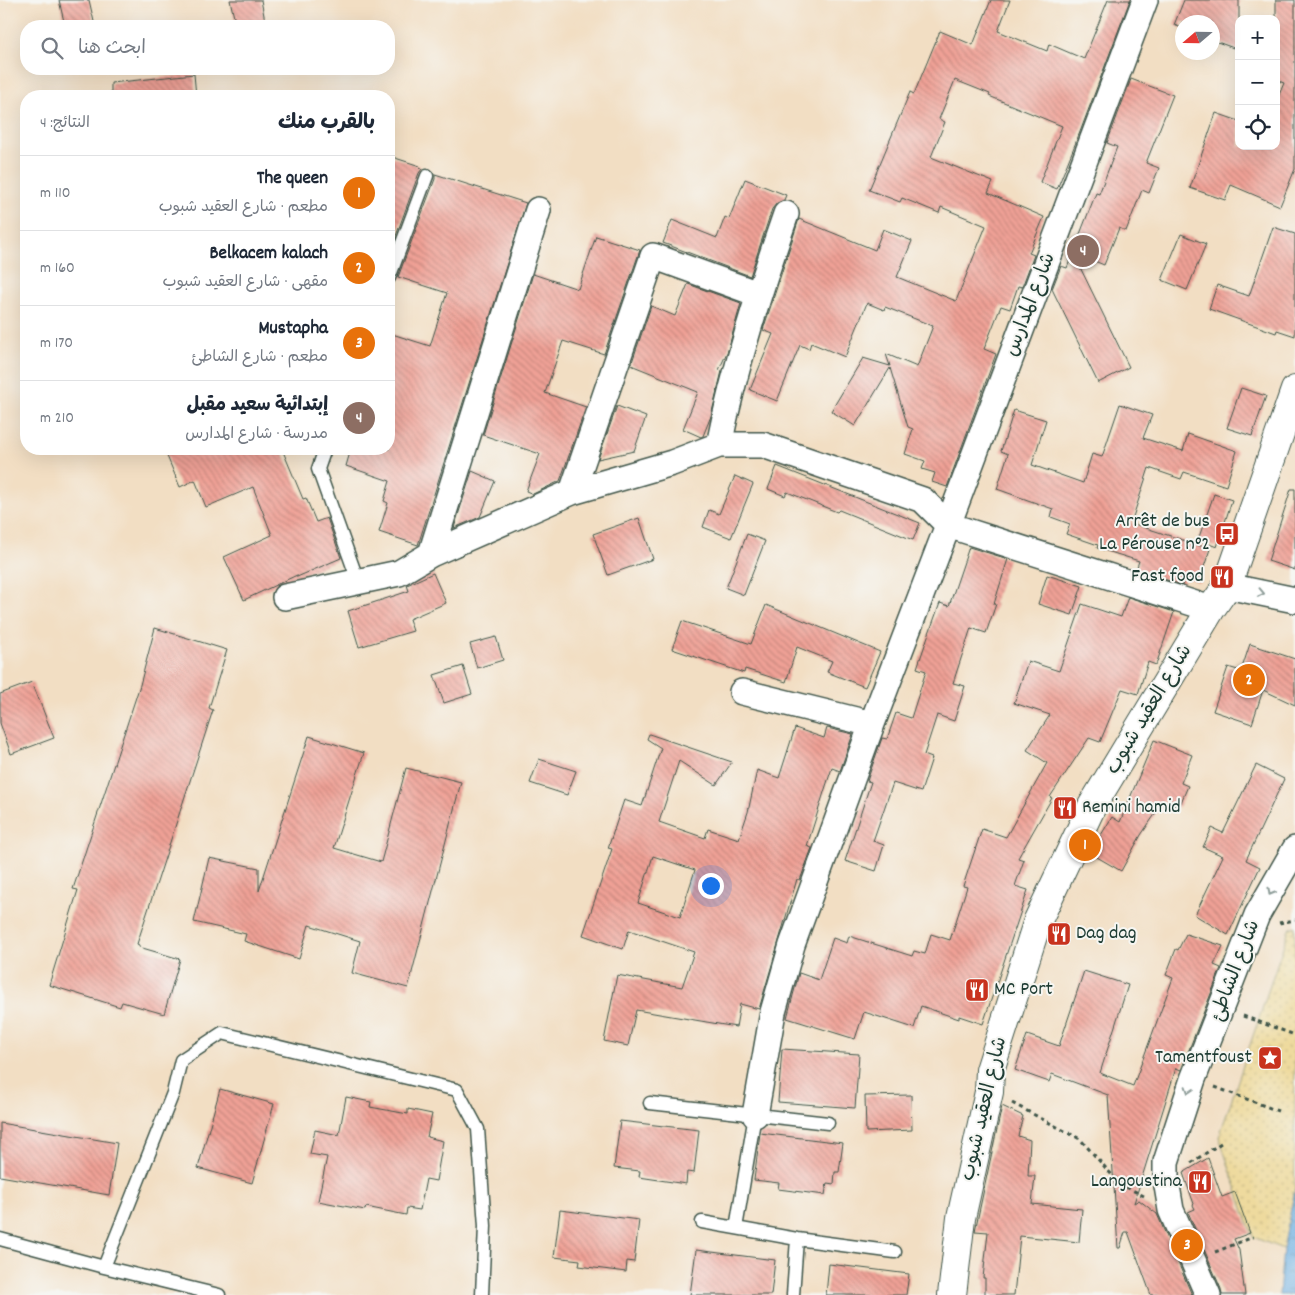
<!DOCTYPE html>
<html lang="ar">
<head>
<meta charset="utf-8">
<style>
  :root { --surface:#fff; --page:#f2f2f3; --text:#1f2937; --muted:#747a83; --line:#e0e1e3; --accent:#c8321e }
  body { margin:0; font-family:Dekko,"Playpen Sans Arabic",sans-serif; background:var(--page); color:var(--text); direction:rtl }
  .controls { position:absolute; right:15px; top:15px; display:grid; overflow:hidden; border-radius:10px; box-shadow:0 5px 20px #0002 }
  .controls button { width:45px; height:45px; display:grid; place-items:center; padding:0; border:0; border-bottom:1px solid var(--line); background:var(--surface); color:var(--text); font:25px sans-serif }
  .compass { position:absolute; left:1175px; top:15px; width:45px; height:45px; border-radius:50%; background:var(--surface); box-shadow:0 5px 20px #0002; rotate:250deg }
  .you { position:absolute; left:710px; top:885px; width:18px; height:18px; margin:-12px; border:4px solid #fff; border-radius:50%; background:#1a73e8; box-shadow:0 0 0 8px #1a73e833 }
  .badge { display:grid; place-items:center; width:32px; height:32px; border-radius:50%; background:var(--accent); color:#fff; font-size:16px; font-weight:700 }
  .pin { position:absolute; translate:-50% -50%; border:2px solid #fff; box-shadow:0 1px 5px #0006 }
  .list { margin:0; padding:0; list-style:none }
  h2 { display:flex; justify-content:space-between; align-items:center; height:65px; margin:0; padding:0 20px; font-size:21px }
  h2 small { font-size:16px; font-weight:400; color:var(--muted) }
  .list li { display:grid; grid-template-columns:32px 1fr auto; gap:15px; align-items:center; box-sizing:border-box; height:75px; padding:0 20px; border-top:1px solid var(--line) }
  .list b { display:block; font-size:19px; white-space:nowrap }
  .list p { margin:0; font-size:16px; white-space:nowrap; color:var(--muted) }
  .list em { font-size:16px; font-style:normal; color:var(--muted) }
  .icon { flex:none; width:28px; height:28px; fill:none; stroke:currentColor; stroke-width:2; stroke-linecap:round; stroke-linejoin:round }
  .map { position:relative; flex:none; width:1295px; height:1295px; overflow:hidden; direction:ltr }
  .search { position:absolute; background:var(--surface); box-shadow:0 5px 20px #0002; left:20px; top:20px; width:375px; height:55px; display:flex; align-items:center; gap:12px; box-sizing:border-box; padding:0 18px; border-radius:20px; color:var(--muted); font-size:19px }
  .panel { position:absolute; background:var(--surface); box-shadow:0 5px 20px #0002; left:20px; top:90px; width:375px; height:365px; border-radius:20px; direction:rtl }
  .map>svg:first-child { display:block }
  .sand { fill:url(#sand-dots); stroke:#868c69 }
  .water { fill:url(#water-ripples); stroke:#46768b }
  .building { fill:url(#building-back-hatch); fill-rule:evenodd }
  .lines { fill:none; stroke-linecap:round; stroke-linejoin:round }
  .lane-casing { stroke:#3f5549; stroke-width:15 }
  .street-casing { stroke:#3f5549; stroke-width:28 }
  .secondary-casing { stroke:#3f5549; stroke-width:30 }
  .path { stroke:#3f5549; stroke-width:3; stroke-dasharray:4 4; stroke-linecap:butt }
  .lane { stroke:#fff; stroke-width:12 }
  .street { stroke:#fff; stroke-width:25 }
  .secondary { stroke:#fff; stroke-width:28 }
  .oneway { stroke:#8f9e9a }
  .labels { text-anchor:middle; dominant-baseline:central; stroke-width:4; stroke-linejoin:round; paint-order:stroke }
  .street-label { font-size:20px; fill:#1f3d34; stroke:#f6f6f2 }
  .poi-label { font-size:20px; fill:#1f3d34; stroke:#f6f6f2; text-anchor:end }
</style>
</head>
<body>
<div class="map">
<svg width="1295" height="1295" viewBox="0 0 1295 1295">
  <defs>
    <pattern id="sand-dots" width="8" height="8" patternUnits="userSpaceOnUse" patternTransform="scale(1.25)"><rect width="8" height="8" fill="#eeda9e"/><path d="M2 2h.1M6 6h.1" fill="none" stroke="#ccbc89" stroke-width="1.8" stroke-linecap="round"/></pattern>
    <pattern id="water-ripples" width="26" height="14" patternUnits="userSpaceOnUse" patternTransform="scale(1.25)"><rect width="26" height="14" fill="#6eafe2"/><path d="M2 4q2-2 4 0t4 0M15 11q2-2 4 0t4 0" fill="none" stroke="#5a90b8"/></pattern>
    <pattern id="building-back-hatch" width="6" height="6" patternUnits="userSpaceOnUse" patternTransform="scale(1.25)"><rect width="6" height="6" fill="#f0a196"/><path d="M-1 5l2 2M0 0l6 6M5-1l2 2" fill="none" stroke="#c2847b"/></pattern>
  </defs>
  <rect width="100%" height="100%" fill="#f6f6f2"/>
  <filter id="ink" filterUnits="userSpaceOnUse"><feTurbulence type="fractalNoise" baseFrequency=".02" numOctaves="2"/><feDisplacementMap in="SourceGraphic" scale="10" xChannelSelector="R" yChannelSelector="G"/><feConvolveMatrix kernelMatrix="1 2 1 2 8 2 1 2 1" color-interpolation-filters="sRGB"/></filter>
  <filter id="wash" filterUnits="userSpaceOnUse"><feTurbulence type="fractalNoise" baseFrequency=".0096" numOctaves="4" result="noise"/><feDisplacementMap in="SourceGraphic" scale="20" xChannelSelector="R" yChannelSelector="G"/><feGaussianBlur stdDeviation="1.12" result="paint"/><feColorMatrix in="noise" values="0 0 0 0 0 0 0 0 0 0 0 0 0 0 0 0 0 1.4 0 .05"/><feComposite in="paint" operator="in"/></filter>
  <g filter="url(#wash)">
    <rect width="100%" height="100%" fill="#f2dec3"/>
    <path class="sand" d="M1295 926V1189L1283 1249 1253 1237 1219 1137 1289 929Z"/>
    <path class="water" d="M1295 1189V1295H1279L1283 1249Z"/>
    <g id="blocks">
      <path class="building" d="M59 0H89L95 26H65Z
        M230 0H261L266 26H236Z
        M991 0H1010L998 31 1047 51 1049 44 1084 59 1108 0H1130L1080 132 1057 189 1040 182 1062 126 989 96 990 94 955 80 939 119 945 122 931 157 993 182 988 193 1044 217 1029 253 1034 255 1022 287 1018 286 1010 309 1001 306 984 349 996 354 947 487 932 482 935 473 922 469 925 461 905 454 913 429 908 427 890 368 855 426 831 411 863 358 890 366 886 354 917 367 933 326 885 307 884 310 867 303 845 357 811 343 809 349 800 345 777 401 750 390 773 334 763 330 799 219 875 250 883 229 912 241 897 277 956 301 986 226 941 207 939 213 902 198 900 202 869 190 910 92 914 94 940 31 973 45Z
        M1184 0H1239V50L1212 40V22H1182V28L1174 25Z
        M1276 0H1295V169L1280 206 1231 185 1225 200 1190 188 1216 113 1239 121V146H1276V102L1284 83 1276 80Z
        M194 74 196 96H111V83Z
        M1131 79 1173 95 1146 163 1159 168 1149 193 1142 190 1126 231 1119 228 1104 265 1073 252 1096 193 1099 194 1117 147 1107 143Z
        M389 156 420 166 419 168 422 169 419 173 389 255Z
        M435 174 526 203 418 545 379 532 388 503 384 501 390 481 346 466 351 449H389V333L430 346 447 293 398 277 435 179Z
        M745 179 786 195 784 200 777 203 772 209 750 276 663 243 672 220 717 238 725 217 729 219Z
        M1273 227 1295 234V336L1277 330 1276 333 1209 309 1217 285 1249 296Z
        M1181 234 1206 244 1187 290 1162 280Z
        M596 236 640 250 604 354 563 341 545 393 586 407 560 481 533 494 526 491 540 454 483 435 533 274 578 289Z
        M1073 253 1129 367 1098 383 1052 289 1061 266 1067 268Z
        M688 284 741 303 728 350 719 370 722 371 711 416 703 436 701 437 683 429 698 392 631 365 651 306 675 316Z
        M1241 388 1266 396 1252 436 1227 428Z
        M1120 404 1152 415 1143 438 1183 451 1188 434 1237 451 1226 486 1184 472 1181 479 1149 468 1131 523 1210 549 1199 582 1185 577 1182 585 1136 570 1139 561 1097 548 1098 545 1066 534 1070 524 1051 517 1053 509 997 489 1008 454 1001 451 1014 410 1046 420 1032 465 1083 483 1092 454 1102 457Z
        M617 406 646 417 634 451 598 459Z
        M164 449H282L303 499 306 498 316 522 327 518 341 558 297 577V575L244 600 224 557 272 535 253 487 206 507 195 480 180 487Z
        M777 466 920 523 913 540 839 510 837 512 787 492 785 496 768 489Z
        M472 471 495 481 480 517 454 528Z
        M735 476 753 484 731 538 703 527 709 510 719 514Z
        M1291 489H1295V570L1268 561Z
        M1214 494 1232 500 1217 547 1198 540Z
        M639 518 653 559 608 575 593 534Z
        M747 534 765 541 744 595 726 588Z
        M969 547 1008 559 994 604H996L986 633 971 628 953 683 965 686 954 721 937 715 924 755 932 758 921 792 893 783 873 841 884 845 876 871 845 861 871 782 867 781 882 738 887 739 896 713 911 718 926 671 917 668 928 636 940 603 949 606Z
        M433 573 446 603 409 619 413 631 359 647 348 611 409 591 407 585Z
        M1047 575 1082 586 1072 615 1038 604Z
        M1128 597 1174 612 1156 665 1148 662 1138 694 1122 689 1100 742 1089 738 1050 797 1052 798 1018 858 1024 860 1015 886 1028 890 983 1024 959 1016V1019L921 1006 914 1028 864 1012 855 1039 787 1018 799 973 819 980 833 938 847 943 849 936 912 956 914 951 925 954 931 934 950 940 967 887 963 886 982 829 1006 837 1047 763 1027 750 1050 715 1014 703 1028 661 1059 671 1082 604 1121 617Z
        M766 605 880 652 865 687 827 672 832 661 797 647 786 682 745 669 744 673 672 649 682 621 751 644Z
        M155 628 227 650 209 708 213 710 137 944 139 945V947L180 959 164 1014 122 1002 120 1007 49 985 78 890 73 889 140 685Z
        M496 637 503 660 477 668 470 644Z
        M1250 644 1295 659V705L1263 690 1252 724 1213 711 1228 667 1241 671Z
        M463 666 472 694 444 703 434 675Z
        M32 682 54 738 11 754 0 723V694Z
        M795 728 824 738 827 728 853 734 840 771 832 768 825 789 807 846 812 848 800 880 797 879 759 1009 740 1004 736 1027 636 1010 628 1046 604 1041 617 975 682 987 694 952 629 930 623 949 583 935 612 849 608 848 624 800 642 806 661 748 647 739 649 734 732 762 716 785 679 761 659 822 705 838 708 829 739 839 748 812 757 770 779 778ZM653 856 695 870 680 917 638 903Z
        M309 736 364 753 334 848 381 862 406 768 461 782 408 988 352 973 360 941 309 925 299 959 244 941 246 934 194 922 209 858 259 868V891Z
        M1154 740 1192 755 1181 783 1188 786 1179 807 1164 801 1141 835 1121 871 1090 853 1112 817 1120 822Z
        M539 759 576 771 567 795 530 783Z
        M1256 765 1284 779 1246 860 1260 867 1228 935 1195 915 1223 856 1203 847 1212 828 1223 833Z
        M1186 934 1223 946 1214 965 1221 968 1181 1070 1176 1068 1134 1203 1139 1200 1157 1214 1192 1295H1151L1128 1232H1125L1120 1248H1118L1108 1095 1052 1074 1049 1082 1015 1070 1027 1035 1059 1046 1084 971 1128 985 1100 1073 1133 1086 1173 978 1166 975 1176 949 1178 950Z
        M782 1049 859 1054 855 1108 778 1102Z
        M220 1089 274 1104 252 1183 198 1168Z
        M911 1095 912 1130 866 1132 865 1096Z
        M346 1097 371 1102 370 1107 408 1114V1109L432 1114 427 1137 443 1141 436 1181 426 1179 420 1210 407 1208 406 1215 366 1207 365 1210 318 1201 327 1157 310 1154 315 1130 339 1135Z
        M1002 1106 1023 1116 1018 1136 1030 1140 1028 1176H1035L1032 1204 1082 1209 1079 1242 1020 1236 1014 1295H985V1278H983L988 1232 975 1231Z
        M620 1121 699 1130 694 1173 687 1172 686 1184 639 1177 640 1171 614 1168Z
        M0 1123 117 1143 109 1195 0 1176Z
        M760 1133 843 1143 839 1172H835L834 1184 827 1183 825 1195 778 1189 779 1183 754 1180Z
        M1208 1158 1222 1197 1235 1192 1250 1233 1234 1239 1239 1250 1245 1295H1222L1221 1289 1188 1212 1195 1209 1193 1205 1194 1204 1183 1173Z
        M560 1210 639 1220 634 1262 627 1261 626 1272 579 1266 580 1260 554 1257Z
        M696 1250 775 1260 771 1295H690Z
        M829 1264 909 1274 906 1295H826Z"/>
    </g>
  </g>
  <g filter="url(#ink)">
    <use href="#blocks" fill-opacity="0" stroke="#3f5549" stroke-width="1"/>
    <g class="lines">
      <defs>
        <path id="lane" d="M389 278 427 176
          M325 449 318 469 358 581
          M650 1103 828 1123
          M702 1222 797 1239 895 1252
          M736 1228 755 1115
          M0 1239 104 1267
          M219 1295 104 1267 173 1093 181 1060 222 1033 457 1090 478 1129 485 1226 482 1295
          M793 1295 797 1239"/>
        <path id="street" d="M719 445C735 366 760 289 786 214
          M572 492 653 256 758 294
          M431 554 538 210
          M1227 586 1295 600
          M285 597 399 573 431 554 572 492 672 463 719 445H763L923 500 948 525 1211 609
          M742 692 872 724
          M755 1115 773 1012 792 945 872 724 948 525 1145 0
          M1208 1295 1171 1210 1166 1180V1162L1193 1079 1257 915 1295 849"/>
        <path id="secondary" d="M952 1295 961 1218 989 1092 990 1070 1038 920 1092 806 1211 609 1227 586 1295 390"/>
      </defs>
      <use href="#lane" class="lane-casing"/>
      <use href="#street" class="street-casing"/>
      <use href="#secondary" class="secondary-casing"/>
      <path class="path" d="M1279 923 1295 920
        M1243 1016 1295 1035
        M1215 1087 1278 1111
        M1012 1103 1080 1139 1120 1184 1144 1196
        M1191 1163 1221 1143
        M1215 1252 1253 1237"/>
      <use href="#lane" class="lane"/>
      <use href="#street" class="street"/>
      <use href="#secondary" class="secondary"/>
    </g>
    <defs><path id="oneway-chevron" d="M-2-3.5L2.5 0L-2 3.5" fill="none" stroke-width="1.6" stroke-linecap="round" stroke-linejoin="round" transform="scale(1.25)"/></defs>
    <g class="oneway">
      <use href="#oneway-chevron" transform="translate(1261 593) rotate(12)"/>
      <use href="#oneway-chevron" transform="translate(1271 892) rotate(120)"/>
      <use href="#oneway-chevron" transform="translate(1189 1090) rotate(108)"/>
    </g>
  </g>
  <defs>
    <symbol id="bus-square" viewBox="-11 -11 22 22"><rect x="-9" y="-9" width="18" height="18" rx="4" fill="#c8321e" stroke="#f6f6f2"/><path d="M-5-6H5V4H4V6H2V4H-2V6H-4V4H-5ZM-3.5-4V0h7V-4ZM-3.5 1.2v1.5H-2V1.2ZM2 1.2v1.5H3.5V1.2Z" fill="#fff"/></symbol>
    <symbol id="restaurant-square" viewBox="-11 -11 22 22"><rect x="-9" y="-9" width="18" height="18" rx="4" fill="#c8321e" stroke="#f6f6f2"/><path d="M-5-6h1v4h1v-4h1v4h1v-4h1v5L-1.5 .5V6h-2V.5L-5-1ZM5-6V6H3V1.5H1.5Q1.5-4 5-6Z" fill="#fff"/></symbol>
    <symbol id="sight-square" viewBox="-11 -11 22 22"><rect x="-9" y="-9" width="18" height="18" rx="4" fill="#c8321e" stroke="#f6f6f2"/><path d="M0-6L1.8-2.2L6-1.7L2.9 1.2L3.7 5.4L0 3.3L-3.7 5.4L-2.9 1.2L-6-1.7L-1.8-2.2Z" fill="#fff"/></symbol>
  </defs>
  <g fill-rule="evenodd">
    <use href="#bus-square" x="1213" y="520" width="28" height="28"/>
    <use href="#restaurant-square" x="1208" y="563" width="28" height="28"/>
    <use href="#restaurant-square" x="1051" y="794" width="28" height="28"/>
    <use href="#restaurant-square" x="1045" y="920" width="28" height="28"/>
    <use href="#restaurant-square" x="963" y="976" width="28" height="28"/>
    <use href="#sight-square" x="1256" y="1044" width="28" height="28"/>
    <use href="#restaurant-square" x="1186" y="1168" width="28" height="28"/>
  </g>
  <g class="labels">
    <g class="street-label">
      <text transform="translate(1031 305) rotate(-69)">شارع المدارس</text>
      <text transform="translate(1150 710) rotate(-59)">شارع العقيد شبوب</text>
      <text transform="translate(1236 971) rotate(-69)">شارع الشاطئ</text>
      <text transform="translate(985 1109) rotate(-77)">شارع العقيد شبوب</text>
    </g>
    <g class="poi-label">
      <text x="1210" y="522">Arrêt de bus<tspan x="1210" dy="23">La Pérouse n°2</tspan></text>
      <text x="1204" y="577">Fast food</text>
      <text x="1082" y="808" text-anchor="start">Remini hamid</text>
      <text x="1076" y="934" text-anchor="start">Dag dag</text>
      <text x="994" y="990" text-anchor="start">MC Port</text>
      <text x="1252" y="1058">Tamentfoust</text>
      <text x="1182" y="1182">Langoustina</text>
    </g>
  </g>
</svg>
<div class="controls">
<button>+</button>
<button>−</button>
<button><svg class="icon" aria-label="locate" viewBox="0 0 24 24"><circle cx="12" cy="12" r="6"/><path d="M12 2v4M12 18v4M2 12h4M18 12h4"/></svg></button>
</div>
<svg class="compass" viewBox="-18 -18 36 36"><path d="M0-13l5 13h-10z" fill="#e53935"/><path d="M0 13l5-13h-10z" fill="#747a83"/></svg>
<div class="you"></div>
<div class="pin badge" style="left:1085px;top:845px;background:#e8710a">1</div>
<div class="pin badge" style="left:1249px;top:680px;background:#e8710a">2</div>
<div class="pin badge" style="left:1187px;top:1245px;background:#e8710a">3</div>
<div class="pin badge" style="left:1083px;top:251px;background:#8d6e63">4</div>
<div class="search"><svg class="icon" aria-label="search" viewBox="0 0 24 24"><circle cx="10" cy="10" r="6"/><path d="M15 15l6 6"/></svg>ابحث هنا</div>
<section class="panel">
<h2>بالقرب منك<small>النتائج: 4</small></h2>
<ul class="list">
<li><span class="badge" style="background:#e8710a">1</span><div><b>The queen</b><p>مطعم · شارع العقيد شبوب</p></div><em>110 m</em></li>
<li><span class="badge" style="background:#e8710a">2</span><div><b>Belkacem kalach</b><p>مقهى · شارع العقيد شبوب</p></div><em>160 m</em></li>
<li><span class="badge" style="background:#e8710a">3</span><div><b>Mustapha</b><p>مطعم · شارع الشاطئ</p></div><em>170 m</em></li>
<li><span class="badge" style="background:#8d6e63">4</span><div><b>إبتدائية سعيد مقبل</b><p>مدرسة · شارع المدارس</p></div><em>210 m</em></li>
</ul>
</section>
</div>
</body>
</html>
